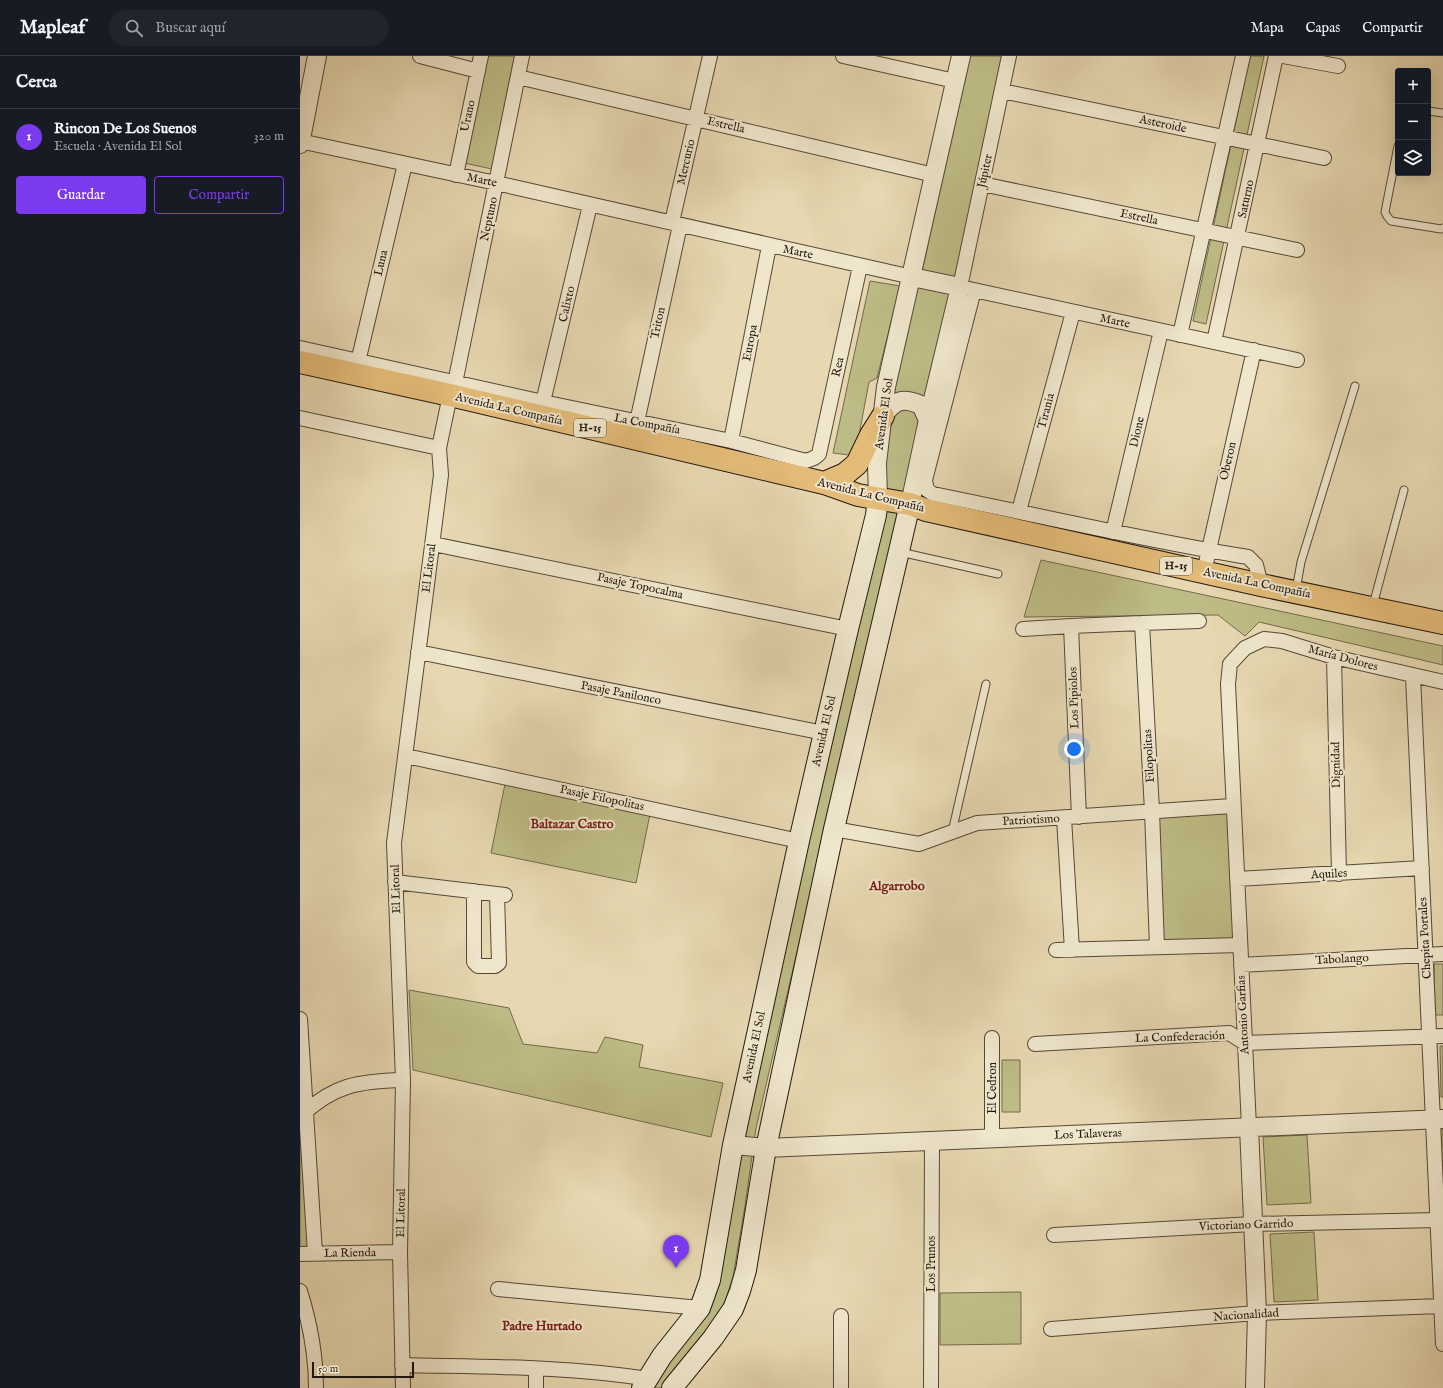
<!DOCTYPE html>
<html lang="es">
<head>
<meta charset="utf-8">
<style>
  :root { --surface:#171b24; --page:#20242c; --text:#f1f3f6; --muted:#9ea1a6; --line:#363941; --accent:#7c3aed }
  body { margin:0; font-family:"IM FELL English",serif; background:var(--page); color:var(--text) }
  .controls { position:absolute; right:12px; top:12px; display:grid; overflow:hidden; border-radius:4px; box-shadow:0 4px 16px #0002 }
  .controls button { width:36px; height:36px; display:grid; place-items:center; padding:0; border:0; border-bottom:1px solid var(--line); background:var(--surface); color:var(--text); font:20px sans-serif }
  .scale { position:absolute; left:12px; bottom:10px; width:102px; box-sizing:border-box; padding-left:4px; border:2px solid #25180f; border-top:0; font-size:11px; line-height:14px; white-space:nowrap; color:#25180f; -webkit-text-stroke:3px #efe6cc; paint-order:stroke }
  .you { position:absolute; left:774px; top:693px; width:14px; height:14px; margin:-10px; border:3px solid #fff; border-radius:50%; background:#1a73e8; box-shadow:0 0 0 6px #1a73e833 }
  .badge { display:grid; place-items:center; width:26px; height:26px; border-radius:50%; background:var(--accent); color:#fff; font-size:13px; font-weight:700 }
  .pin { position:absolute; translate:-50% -33px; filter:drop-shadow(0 1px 2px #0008) }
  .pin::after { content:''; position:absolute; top:21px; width:14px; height:12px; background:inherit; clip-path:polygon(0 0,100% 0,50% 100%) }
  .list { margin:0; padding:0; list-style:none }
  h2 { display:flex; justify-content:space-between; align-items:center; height:52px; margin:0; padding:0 16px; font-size:17px }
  h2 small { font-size:13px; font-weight:400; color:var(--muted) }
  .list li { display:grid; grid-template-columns:26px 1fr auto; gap:12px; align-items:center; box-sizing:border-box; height:56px; padding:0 16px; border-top:1px solid var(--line) }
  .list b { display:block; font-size:15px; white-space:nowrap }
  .list p { margin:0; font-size:13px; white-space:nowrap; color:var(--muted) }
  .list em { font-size:13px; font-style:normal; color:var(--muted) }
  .actions { display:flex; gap:8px; padding:12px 16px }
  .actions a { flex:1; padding:9px 0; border:1px solid var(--accent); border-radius:4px; text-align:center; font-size:14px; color:var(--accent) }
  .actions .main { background:var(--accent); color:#fff }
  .icon { flex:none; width:22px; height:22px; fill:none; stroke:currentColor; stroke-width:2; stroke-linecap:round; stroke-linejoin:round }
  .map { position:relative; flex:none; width:1143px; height:1332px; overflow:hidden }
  header { display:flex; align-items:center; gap:24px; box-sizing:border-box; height:56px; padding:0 20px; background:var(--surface); border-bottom:1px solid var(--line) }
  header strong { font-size:19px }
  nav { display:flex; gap:22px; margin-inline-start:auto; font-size:14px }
  .search { width:280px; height:36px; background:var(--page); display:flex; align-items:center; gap:10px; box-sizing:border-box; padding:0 14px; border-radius:22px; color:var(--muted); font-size:15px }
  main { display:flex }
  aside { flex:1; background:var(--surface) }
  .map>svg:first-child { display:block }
  .green { fill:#bebc86; stroke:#726a4a }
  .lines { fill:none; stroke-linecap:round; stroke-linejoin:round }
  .service-casing { stroke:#564838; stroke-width:9 }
  .minor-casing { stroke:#564838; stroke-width:16 }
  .tertiary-casing { stroke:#564838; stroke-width:20 }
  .secondary-casing { stroke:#25180f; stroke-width:22 }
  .primary-casing { stroke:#25180f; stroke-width:24 }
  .service { stroke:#efe6cc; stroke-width:7 }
  .minor { stroke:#efe6cc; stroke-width:14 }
  .tertiary { stroke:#efe6cc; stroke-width:18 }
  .secondary { stroke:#efe6cc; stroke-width:20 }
  .primary { stroke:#e4bc78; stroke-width:22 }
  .labels { text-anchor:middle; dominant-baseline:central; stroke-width:4; stroke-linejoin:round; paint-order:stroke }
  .shield { fill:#efe6cc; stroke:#625648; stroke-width:1 }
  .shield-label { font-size:11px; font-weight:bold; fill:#25180f }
  .street-label { font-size:12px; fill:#25180f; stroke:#efe6cc }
  .neighbourhood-label { font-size:13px; font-weight:bold; fill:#7a1f14; stroke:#efe6cc }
</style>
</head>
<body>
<header>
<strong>Mapleaf</strong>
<div class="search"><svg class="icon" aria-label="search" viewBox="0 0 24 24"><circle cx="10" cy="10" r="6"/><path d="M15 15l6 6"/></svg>Buscar aquí</div>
<nav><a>Mapa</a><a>Capas</a><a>Compartir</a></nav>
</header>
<main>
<aside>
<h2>Cerca<small></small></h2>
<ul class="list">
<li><span class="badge">1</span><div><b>Rincon De Los Suenos</b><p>Escuela · Avenida El Sol</p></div><em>320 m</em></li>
</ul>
<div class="actions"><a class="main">Guardar</a><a>Compartir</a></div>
</aside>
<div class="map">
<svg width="1143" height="1332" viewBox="0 0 1143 1332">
  <rect width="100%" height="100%" fill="#e7d8b1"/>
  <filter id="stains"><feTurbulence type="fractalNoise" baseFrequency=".005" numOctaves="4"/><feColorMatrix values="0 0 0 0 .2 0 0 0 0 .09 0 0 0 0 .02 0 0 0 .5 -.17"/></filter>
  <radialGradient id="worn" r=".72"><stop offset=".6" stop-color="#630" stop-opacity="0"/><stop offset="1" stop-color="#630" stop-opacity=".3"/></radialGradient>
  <path class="green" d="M186 0H216L192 113 164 107Z
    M670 0H704L625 365 527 767 456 1072 445 1150 433 1221 425 1246 416 1265 365 1332H348L419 1200 499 826 585 360 614 219 621 220Z
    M950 0H964L906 268 893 265Z
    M570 225 600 230 577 322 569 326 556 395 549 399 533 397Z
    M741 504 1143 590V609L959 566 945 580 918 559 724 561Z
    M207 718 352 748 336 827 191 797Z
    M934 757 940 889 857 891 852 762Z
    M1134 908H1143V959H1135Z
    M109 934 209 952 223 988 297 997 305 981 343 989 339 1011 423 1027 411 1081 113 1014Z
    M1140 990H1143V1041H1141Z
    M702 1004H720V1056H702Z
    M1139 1071H1143V1150Z
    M0 1072 9 1192 0 1193Z
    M1007 1079 1011 1147 967 1149 963 1081Z
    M1014 1176 1018 1244 974 1246 970 1178Z
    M721 1236V1288L640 1289V1237Z"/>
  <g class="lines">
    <defs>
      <path id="service" d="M1128 55 1143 57
        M1098 90 1085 156 1087 160 1091 165 1141 173 1143 172
        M600 496 698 518
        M996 534 1001 506 1055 330
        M1073 549 1104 434
        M652 776 686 628"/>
      <path id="minor" d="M120 0 178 15
        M543 0 655 25
        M709 0 660 231 997 304
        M983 0 1038 10
        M218 21 634 119
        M702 35 1024 102
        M0 85 196 127 612 221
        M156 119 181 0
        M682 128 997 194
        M372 166 410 0
        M674 234 625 424 627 434 633 438C738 459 842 484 948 501L956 509 961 529
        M880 279 943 0
        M914 286 976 0
        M0 292 243 346 431 385 506 405 514 402 519 398 560 210
        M58 306 105 108
        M155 327 222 0
        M243 346 290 149
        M0 362 139 392
        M337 366 380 169
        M431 385 469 190
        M719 455 773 256
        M813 476 861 275
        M133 488 548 573
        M904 516 954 294
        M771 570 842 567
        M723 573 771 570 779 761
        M118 596 524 677
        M1034 601 1039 818
        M1113 620 1143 1288
        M106 700 499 785
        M764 762 772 894
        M534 773 619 788 677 767 932 750
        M937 823 1122 812
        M95 826 205 839
        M174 835V906L178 910H195L199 907 197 838
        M857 891 852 755 842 567 899 565
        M756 894 940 889
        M941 909 1143 898
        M0 963 15 1197
        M735 988 929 977 945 987 1143 980
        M1 1060C33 1029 59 1025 103 1024
        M949 1071 928 628 930 608 945 592 964 583 982 585 1034 601 1143 626
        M692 1082V982
        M754 1179 953 1168 1138 1164
        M0 1198 100 1196
        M198 1233 400 1252
        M0 1235C10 1267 16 1298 16 1332
        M541 1260V1332
        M751 1273 957 1257 1141 1250
        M102 1309C184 1311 267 1310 348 1323
        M236 1313V1332
        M103 1332 100 1196 103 1024 94 787 141 419 139 392 150 339
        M631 1332 632 1085"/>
      <path id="tertiary" d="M0 88 17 0
        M583 360C595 344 602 341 621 349L628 364
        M578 442 577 407 586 331 661 0
        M610 448 628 364 660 231 612 221
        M949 1071 957 1257 955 1332
        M433 1089 466 1092 1143 1063"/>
      <path id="secondary" d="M342 1332 362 1300 400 1252 410 1224 433 1089 499 785 548 573 576 459 578 442
        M372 1332 413 1282 433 1253 440 1235 446 1214 466 1092 534 773 610 448"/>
      <path id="primary" d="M0 306 150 339 524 427 558 439 610 448 626 454 961 529 1143 567
        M524 427 545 418 557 408 571 379 583 360"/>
    </defs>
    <use href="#service" class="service-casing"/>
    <use href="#minor" class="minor-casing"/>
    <use href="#tertiary" class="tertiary-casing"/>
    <use href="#secondary" class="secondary-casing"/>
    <use href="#primary" class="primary-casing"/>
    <use href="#service" class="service"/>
    <use href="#minor" class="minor"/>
    <use href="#tertiary" class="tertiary"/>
    <use href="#secondary" class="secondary"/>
    <use href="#primary" class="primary"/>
  </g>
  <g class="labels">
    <g class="shield">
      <rect x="274" y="363" width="32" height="18" rx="3"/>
      <rect x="860" y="501" width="32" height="18" rx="3"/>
    </g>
    <g class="shield-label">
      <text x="290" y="372">H-15</text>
      <text x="876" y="510">H-15</text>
    </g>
    <g class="street-label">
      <text transform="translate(168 60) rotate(-78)">Urano</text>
      <text transform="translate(863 68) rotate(12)">Asteroide</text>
      <text transform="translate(426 69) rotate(13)">Estrella</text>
      <text transform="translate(386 106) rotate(-77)">Mercurio</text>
      <text transform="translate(685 115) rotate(-78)">Júpiter</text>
      <text transform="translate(182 124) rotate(12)">Marte</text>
      <text transform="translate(946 143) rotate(-78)">Saturno</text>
      <text transform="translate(839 161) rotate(12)">Estrella</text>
      <text transform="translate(189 163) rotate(-78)">Neptuno</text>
      <text transform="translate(498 196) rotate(12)">Marte</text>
      <text transform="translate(81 207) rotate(-77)">Luna</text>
      <text transform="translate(267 248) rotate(-77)">Calixto</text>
      <text transform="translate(815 265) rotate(12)">Marte</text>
      <text transform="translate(358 267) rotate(-78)">Triton</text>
      <text transform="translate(450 287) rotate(-79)">Europa</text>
      <text transform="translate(538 311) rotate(-77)">Rea</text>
      <text transform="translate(209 353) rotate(13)">Avenida La Compañía</text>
      <text transform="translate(746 355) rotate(-75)">Tirania</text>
      <text transform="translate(584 358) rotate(-82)">Avenida El Sol</text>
      <text transform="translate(347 368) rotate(11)">La Compañía</text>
      <text transform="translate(837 376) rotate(-77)">Dione</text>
      <text transform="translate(928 405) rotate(-77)">Oberon</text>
      <text transform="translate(571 439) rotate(14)">Avenida La Compañía</text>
      <text transform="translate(129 512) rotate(-83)">El Litoral</text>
      <text transform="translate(957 527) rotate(12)">Avenida La Compañía</text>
      <text transform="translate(340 530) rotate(12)">Pasaje Topocalma</text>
      <text transform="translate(1043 602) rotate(15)">María Dolores</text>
      <text transform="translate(321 637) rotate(11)">Pasaje Panilonco</text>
      <text transform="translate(774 642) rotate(-92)">Los Pipiolos</text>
      <text transform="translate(524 675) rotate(-77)">Avenida El Sol</text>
      <text transform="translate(849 700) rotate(-93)">Filopolitas</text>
      <text transform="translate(1036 709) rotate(-91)">Dignidad</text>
      <text transform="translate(302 742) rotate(12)">Pasaje Filopolitas</text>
      <text transform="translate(731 764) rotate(-3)">Patriotismo</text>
      <text transform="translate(1029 818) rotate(-3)">Aquiles</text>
      <text transform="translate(96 833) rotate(-92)">El Litoral</text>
      <text transform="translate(1125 882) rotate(-93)">Chepita Portales</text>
      <text transform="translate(1042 903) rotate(-3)">Tabolango</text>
      <text transform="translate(943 959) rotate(-93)">Antonio Garfias</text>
      <text transform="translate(880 981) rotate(-2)">La Confederación</text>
      <text transform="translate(454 991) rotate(-78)">Avenida El Sol</text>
      <text transform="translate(692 1032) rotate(-90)">El Cedron</text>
      <text transform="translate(788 1078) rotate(-2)">Los Talaveras</text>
      <text transform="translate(101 1157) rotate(-89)">El Litoral</text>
      <text transform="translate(946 1169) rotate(-2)">Victoriano Garrido</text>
      <text transform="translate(50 1197) rotate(-1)">La Rienda</text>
      <text transform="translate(631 1208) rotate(-90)">Los Prunos</text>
      <text transform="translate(946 1259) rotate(-4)">Nacionalidad</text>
    </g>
    <g class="neighbourhood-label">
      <text x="272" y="768">Baltazar Castro</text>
      <text x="597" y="830">Algarrobo</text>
      <text x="242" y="1270">Padre Hurtado</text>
    </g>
  </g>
  <rect width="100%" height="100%" filter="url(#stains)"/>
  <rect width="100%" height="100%" fill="url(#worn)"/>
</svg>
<div class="controls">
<button>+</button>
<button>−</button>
<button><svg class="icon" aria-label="layers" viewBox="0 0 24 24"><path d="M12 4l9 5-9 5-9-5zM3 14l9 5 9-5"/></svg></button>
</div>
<div class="scale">50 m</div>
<div class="you"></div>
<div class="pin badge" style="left:376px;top:1212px">1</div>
</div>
</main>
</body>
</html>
